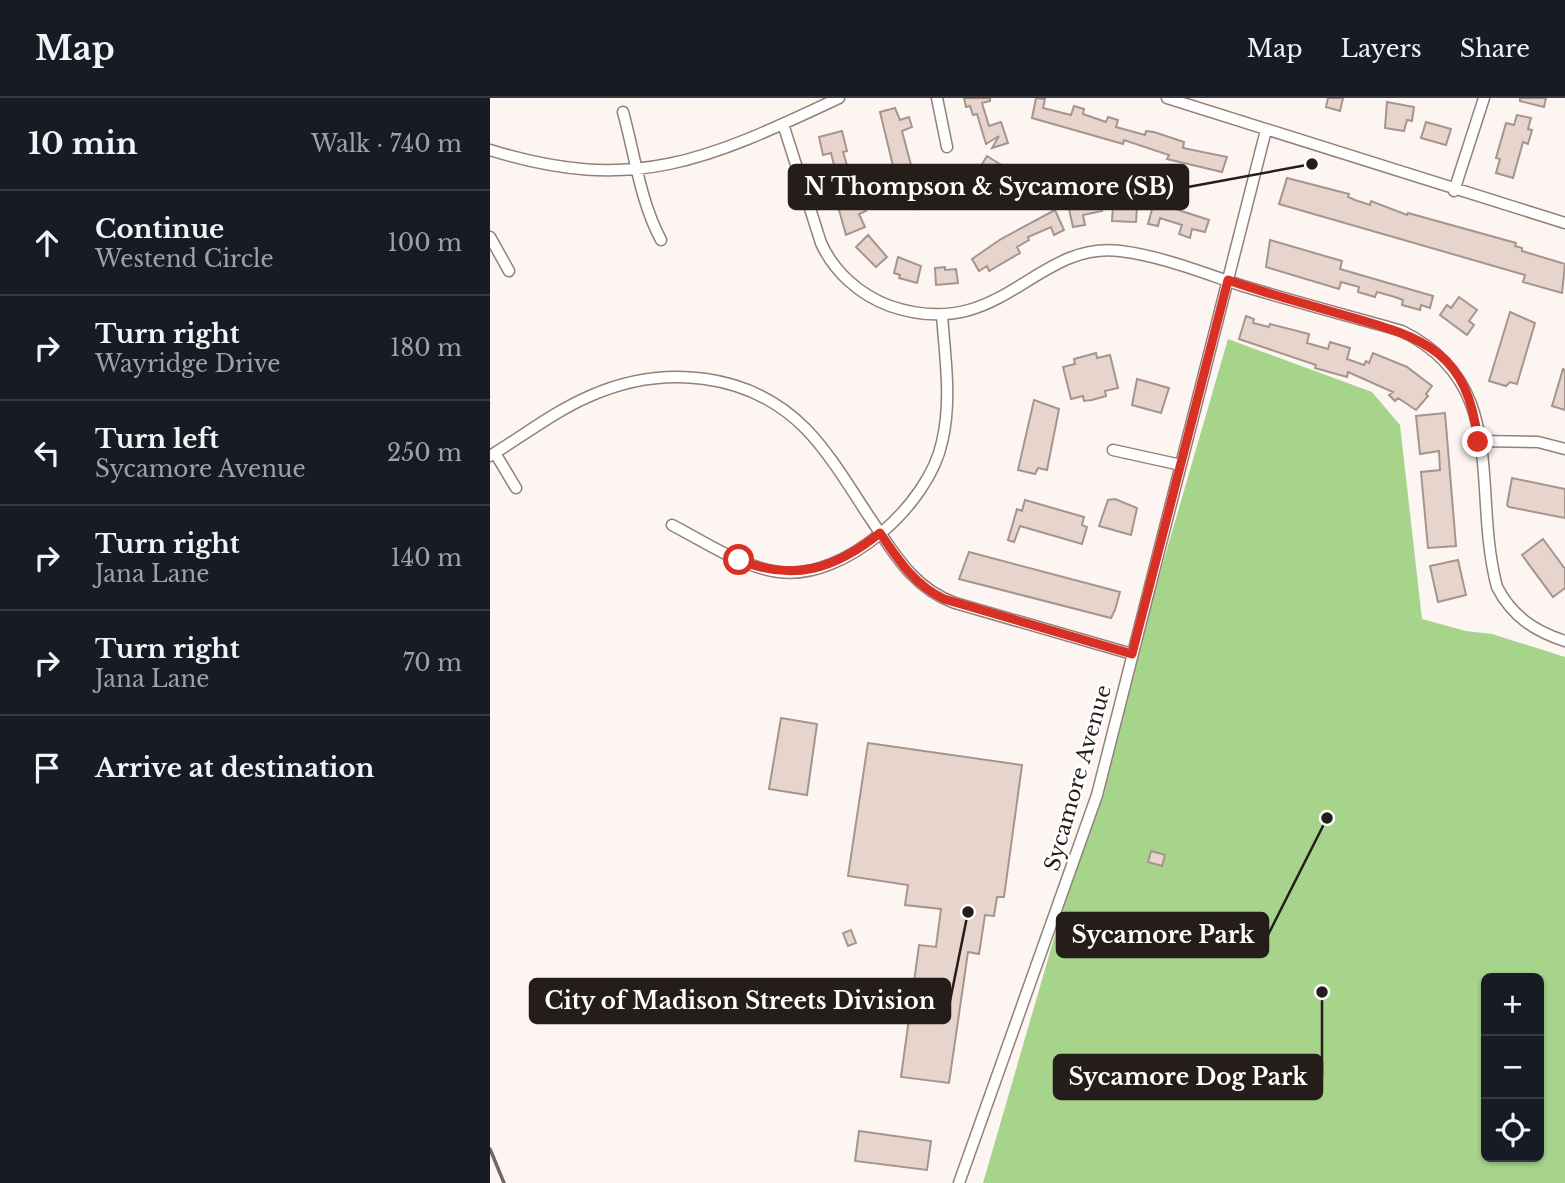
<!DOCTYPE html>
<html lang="en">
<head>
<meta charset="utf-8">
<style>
  :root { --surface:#171b24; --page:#242831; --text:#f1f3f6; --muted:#9ea1a6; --line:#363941 }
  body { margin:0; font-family:"Libre Baskerville",serif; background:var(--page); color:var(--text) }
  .controls { position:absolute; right:21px; bottom:21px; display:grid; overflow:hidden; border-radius:10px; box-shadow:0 2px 5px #0004 }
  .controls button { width:63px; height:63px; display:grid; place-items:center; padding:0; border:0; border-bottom:2px solid var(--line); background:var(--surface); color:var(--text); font:35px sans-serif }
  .stop { position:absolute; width:21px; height:21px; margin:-16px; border:5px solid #d93025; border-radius:50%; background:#fff }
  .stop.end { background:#d93025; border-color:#fff; box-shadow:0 2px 7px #0008 }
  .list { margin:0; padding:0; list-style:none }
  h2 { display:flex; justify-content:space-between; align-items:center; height:91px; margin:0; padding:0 28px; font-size:30px }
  h2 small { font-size:23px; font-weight:400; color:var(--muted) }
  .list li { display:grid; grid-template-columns:46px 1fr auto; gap:21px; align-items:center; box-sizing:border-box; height:105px; padding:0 28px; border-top:2px solid var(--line) }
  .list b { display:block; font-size:26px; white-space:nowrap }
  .list p { margin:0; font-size:23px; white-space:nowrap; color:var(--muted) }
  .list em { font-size:23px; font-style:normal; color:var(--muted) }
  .icon { flex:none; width:38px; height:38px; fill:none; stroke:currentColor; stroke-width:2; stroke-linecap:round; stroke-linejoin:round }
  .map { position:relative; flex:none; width:1075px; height:1085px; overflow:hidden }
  header { display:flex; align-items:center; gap:42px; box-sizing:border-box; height:98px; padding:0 35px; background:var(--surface); border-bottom:2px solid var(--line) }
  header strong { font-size:33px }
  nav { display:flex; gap:38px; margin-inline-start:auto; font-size:24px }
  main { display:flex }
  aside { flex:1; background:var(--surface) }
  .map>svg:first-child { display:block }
  .green { fill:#a6d48b; fill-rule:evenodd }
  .building { fill:#e7d5cd; stroke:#a5958d; stroke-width:2 }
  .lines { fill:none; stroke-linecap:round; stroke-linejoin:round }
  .minor-casing { stroke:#92817a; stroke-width:13 }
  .minor { stroke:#fff; stroke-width:10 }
  .rail { stroke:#706865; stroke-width:3.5 }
  .route { stroke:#d93025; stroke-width:9 }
  .labels { text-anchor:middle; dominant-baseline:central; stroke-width:5; stroke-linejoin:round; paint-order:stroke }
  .street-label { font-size:21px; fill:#241d1a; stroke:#fff }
  .leader { fill:none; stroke:#241d1a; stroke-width:2.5 }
  .callout-dot { fill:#241d1a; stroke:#fff; stroke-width:2.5 }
  .callout { fill:#241d1a; stroke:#241d1a; stroke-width:2.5 }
  .callout-label { font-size:23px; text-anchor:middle; font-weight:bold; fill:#fff }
</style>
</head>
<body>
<header>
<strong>Map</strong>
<nav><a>Map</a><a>Layers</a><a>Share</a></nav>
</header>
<main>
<aside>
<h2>10 min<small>Walk · 740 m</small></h2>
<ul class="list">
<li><svg class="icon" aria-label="ahead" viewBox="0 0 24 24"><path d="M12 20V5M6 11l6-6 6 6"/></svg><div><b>Continue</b><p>Westend Circle</p></div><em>100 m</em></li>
<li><svg class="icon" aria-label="right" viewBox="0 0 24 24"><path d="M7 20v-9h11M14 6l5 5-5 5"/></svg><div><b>Turn right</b><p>Wayridge Drive</p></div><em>180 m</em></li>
<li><svg class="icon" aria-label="left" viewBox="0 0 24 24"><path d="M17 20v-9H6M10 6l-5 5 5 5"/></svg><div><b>Turn left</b><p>Sycamore Avenue</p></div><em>250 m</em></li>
<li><svg class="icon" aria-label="right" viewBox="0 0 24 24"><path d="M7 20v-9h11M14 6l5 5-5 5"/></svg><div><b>Turn right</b><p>Jana Lane</p></div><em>140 m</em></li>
<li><svg class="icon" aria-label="right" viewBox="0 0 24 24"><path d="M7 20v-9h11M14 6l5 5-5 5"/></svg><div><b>Turn right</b><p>Jana Lane</p></div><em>70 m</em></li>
<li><svg class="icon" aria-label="arrive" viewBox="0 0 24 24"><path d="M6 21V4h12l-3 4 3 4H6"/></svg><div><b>Arrive at destination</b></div></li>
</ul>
</aside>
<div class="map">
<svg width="1075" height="1085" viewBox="0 0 1075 1085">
  <rect width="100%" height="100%" fill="#fdf5f2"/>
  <path class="green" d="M738 241 882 294 910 327 932 521 976 533 1002 536 1075 559V1085H493ZM996 880H1049V1059H996Z"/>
  <path class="building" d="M474 0H500V3L492 5 499 28 511 24 518 45 502 50 509 38 496 46 487 16 483 17 480 8 476 9Z
    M546 0 555 1 553 10 581 17 584 8 594 11 593 16 616 24 618 19 628 22 626 29 655 37 656 33 664 34 694 44 693 50 737 59 732 74 677 61 679 57 634 42 633 46 542 20Z
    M838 0H853L850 13 836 9Z
    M1030 0H1056L1054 9 1030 3Z
    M897 4 924 9 922 23 917 22 914 33 895 30Z
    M405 10 410 22 419 19 422 29 412 33 421 67 404 72 390 14Z
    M1027 17 1041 20 1038 31 1042 32 1038 46 1033 44 1023 80 1006 75 1010 61 1006 60 1016 25 1024 27Z
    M936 24 961 31 956 47 931 40Z
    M352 33 357 53 353 54 369 107 373 106 376 113 369 116 375 129 356 137 338 73 345 71 341 55 333 57 329 39Z
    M497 58 513 68 499 92 483 81Z
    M423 74 426 86 432 78 443 86 425 111 410 100 414 95 411 92Z
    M797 80 859 96 858 99 865 102 880 107 881 103 917 117 918 115 1026 145 1025 148 1032 150V153L1075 166 1072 195 1033 184 1035 177 789 106Z
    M608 95 612 113 593 117 595 127 583 129 577 102Z
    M664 104 719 122 715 134 702 131 700 140 689 136 692 127 670 120 668 128 658 126Z
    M623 108 647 109 646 124 622 123Z
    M565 112 574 132 564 137 561 129 538 139 539 142 527 149 530 155 499 173 497 168 489 173 482 161 511 141Z
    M378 137 397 159 386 169 366 149Z
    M780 142 852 163 850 171 943 198 940 210 931 207 930 212 912 207 913 202 905 199 887 194 885 199 868 194 869 189 851 184 849 191 776 169Z
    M408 159 431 168 427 185 409 180 410 177 404 175Z
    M455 169V172L466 171 468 185 446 187 445 170Z
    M969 199 987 212 979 223 984 227 977 237 950 217 957 207 961 210Z
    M1020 214 1045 225 1027 286 1020 284 1016 288 999 283Z
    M756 218 764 221 763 225 779 229 780 226 819 236 817 245 838 251 840 244 860 250 857 261 874 267 876 263 879 265 883 255 917 269 942 288 936 296 938 298 926 312 908 300 905 303 899 297 903 294 858 274 857 279 825 270 826 267 749 241Z
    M606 255 607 260 620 257 628 290 615 293 616 298 602 302 594 303 593 298 581 301 573 269 585 266 584 261Z
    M1073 271 1075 272V312L1062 308Z
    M647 281 679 290 671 315 642 307Z
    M544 302 569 311 557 372 548 370 545 376 528 372Z
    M955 315 966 448 938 450 931 374 950 372 949 353 930 356 926 318Z
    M1022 380 1075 391V420L1019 409 1017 407Z
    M625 401 647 410 641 437 609 428 618 402Z
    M535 402 594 419 592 427 597 429 592 446 530 428 524 444 518 442 527 411 532 413Z
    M1053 441 1075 471V490L1063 499 1032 457Z
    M479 454 630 494 625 512 621 520 469 481Z
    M968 462 976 497 948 504 940 468Z
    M291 620 327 626 317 697 279 691Z
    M378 645 532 667 514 799H507L504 818 495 817 489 856 478 854 459 985 411 979 429 847 446 849 451 811 415 807 418 787 358 778Z
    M661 753 675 757 672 768 658 764Z
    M361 832 366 845 358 848 353 835Z
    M369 1033 441 1043 437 1072 365 1063Z"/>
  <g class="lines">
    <defs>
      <path id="minor" d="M447 0 457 49
        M677 0 1075 125
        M133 14C145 57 150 103 171 142
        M293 26 331 145C344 174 370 197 400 208 511 246 544 143 630 153 672 158 713 175 753 188 806 204 859 218 912 233 1021 287 981 391 1007 489 1022 518 1044 533 1075 543
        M0 52C144 97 219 61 349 0
        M964 93 994 0
        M0 139 19 173
        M988 343 1048 344 1075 351
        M623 352 691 367
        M5 355 26 390
        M0 358C33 338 65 313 100 298 172 266 259 273 316 331 340 356 359 388 378 417 403 453 422 490 465 505L642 556
        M182 427C215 444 251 469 289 474 355 483 439 406 452 344 462 302 455 260 452 217
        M469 1085 607 697 776 32"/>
    </defs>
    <use href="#minor" class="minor-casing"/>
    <use href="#minor" class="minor"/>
    <path class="rail" d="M0 1051 14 1085"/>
  </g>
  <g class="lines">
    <path class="route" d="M249 462C304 484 345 471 390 435 408 461 424 487 454 501L642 556 738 182C777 196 817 206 857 218 935 240 978 254 988 344"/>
  </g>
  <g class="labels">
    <g class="street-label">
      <text transform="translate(588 680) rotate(-74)">Sycamore Avenue</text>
    </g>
  </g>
  <path class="leader" d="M822 66L698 89M837 720L778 837M478 814L460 903M832 894L832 979"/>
  <g class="callout-dot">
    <circle cx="822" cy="66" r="7"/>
    <circle cx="837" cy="720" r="7"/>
    <circle cx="478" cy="814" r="7"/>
    <circle cx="832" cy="894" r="7"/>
  </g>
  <g class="callout">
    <rect x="299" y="67" width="399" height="44" rx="7"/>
    <rect x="567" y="815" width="211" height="44" rx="7"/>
    <rect x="40" y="881" width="420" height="44" rx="7"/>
    <rect x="564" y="957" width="268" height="44" rx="7"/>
  </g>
  <g class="callout-label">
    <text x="499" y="97">N Thompson &amp; Sycamore (SB)</text>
    <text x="673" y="845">Sycamore Park</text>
    <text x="250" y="911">City of Madison Streets Division</text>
    <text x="698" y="987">Sycamore Dog Park</text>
  </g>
</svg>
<div class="controls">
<button>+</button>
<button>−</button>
<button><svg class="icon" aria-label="locate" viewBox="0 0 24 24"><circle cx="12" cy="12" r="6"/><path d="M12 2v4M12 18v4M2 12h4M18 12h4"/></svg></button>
</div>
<div class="stop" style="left:249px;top:462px"></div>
<div class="stop end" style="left:988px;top:344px"></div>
</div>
</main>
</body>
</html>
